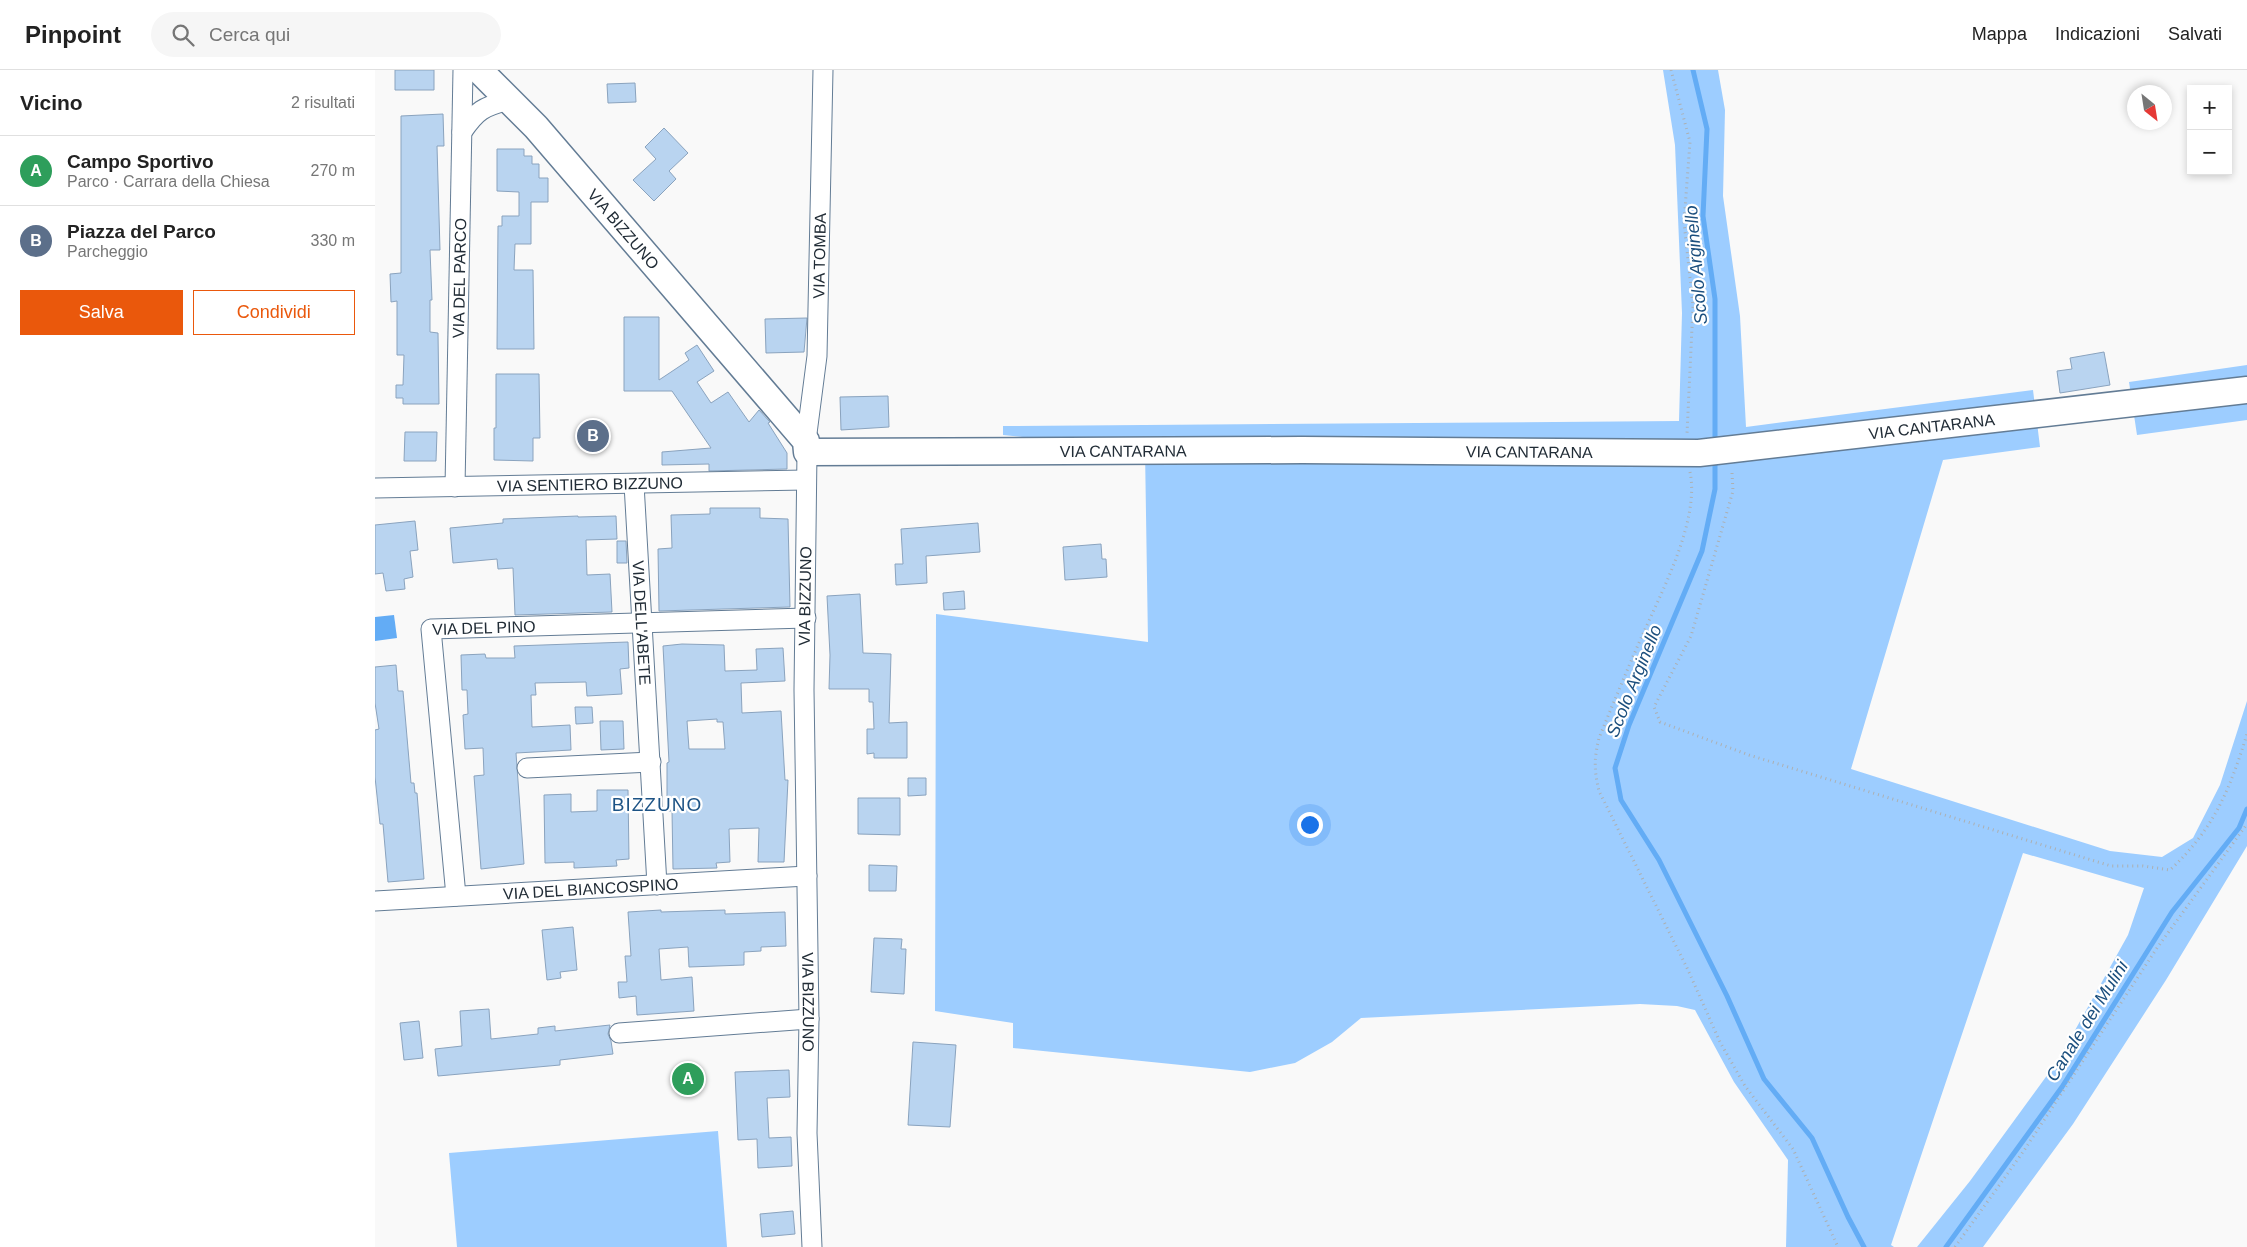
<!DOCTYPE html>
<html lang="it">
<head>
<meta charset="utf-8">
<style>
  :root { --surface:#fff; --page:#f6f6f6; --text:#222; --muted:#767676; --line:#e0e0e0; --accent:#ea580c }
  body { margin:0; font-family:Helvetica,sans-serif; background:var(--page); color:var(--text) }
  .controls { position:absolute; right:15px; top:15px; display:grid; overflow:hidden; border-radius:0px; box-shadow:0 2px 8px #0003 }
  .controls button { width:45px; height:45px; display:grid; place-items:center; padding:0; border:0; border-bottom:1px solid var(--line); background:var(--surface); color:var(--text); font:25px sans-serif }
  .compass { position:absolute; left:1752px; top:15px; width:45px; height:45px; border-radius:50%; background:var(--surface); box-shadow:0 2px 8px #0003; rotate:150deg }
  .you { position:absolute; left:934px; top:754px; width:18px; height:18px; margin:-12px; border:4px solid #fff; border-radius:50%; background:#1a73e8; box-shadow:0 0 0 8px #1a73e833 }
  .badge { display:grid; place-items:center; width:32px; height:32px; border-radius:50%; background:var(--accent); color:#fff; font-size:16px; font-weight:700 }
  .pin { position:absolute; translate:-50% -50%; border:2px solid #fff; box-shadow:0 1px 5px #0006 }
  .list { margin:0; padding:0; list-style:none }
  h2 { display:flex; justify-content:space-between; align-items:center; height:65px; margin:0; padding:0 20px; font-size:21px }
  h2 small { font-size:16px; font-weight:400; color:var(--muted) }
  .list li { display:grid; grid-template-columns:32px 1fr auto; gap:15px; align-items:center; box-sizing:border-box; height:70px; padding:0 20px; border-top:1px solid var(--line) }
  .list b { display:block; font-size:19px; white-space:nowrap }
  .list p { margin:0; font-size:16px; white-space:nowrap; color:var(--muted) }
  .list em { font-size:16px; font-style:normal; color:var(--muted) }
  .actions { display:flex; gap:10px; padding:15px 20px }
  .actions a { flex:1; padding:11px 0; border:1px solid var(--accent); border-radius:0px; text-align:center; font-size:18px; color:var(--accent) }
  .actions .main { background:var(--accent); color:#fff }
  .icon { flex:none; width:28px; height:28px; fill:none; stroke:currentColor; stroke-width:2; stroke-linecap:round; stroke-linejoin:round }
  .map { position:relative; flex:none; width:1872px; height:1177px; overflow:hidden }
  header { display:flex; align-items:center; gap:30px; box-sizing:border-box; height:70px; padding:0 25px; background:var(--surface); border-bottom:1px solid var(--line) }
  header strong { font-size:24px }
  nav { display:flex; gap:28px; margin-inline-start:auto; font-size:18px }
  .search { width:350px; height:45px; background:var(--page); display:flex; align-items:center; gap:12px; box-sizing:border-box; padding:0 18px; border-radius:28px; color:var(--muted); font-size:19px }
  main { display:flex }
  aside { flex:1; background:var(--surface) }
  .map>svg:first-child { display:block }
  .green { fill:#9dcdff }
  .water { fill:#63acf5 }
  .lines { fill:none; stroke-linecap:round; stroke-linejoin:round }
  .stream { stroke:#63acf5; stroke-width:5 }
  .building { fill:#b9d4f0; stroke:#8aa3be; fill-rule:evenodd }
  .street-casing { stroke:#637c95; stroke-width:21 }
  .secondary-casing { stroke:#637c95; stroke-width:29 }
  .path { stroke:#acb0b3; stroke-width:3; stroke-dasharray:1 4; stroke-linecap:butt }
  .street { stroke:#fff; stroke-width:19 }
  .secondary { stroke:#fff; stroke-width:26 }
  .labels { text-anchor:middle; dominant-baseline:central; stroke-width:4.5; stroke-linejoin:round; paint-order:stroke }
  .street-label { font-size:16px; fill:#222d37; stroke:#fff }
  .water-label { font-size:18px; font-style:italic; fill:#1b4f7e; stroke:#fff }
  .quarter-label { font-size:19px; letter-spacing:1px; fill:#1d5385; stroke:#fff }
</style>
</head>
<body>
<header>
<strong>Pinpoint</strong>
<div class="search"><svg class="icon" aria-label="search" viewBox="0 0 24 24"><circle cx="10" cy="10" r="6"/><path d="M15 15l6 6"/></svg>Cerca qui</div>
<nav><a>Mappa</a><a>Indicazioni</a><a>Salvati</a></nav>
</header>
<main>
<aside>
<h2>Vicino<small>2 risultati</small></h2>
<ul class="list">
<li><span class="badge" style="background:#2e9e5b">A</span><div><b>Campo Sportivo</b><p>Parco · Carrara della Chiesa</p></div><em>270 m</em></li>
<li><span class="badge" style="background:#5c6f8a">B</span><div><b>Piazza del Parco</b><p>Parcheggio</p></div><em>330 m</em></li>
</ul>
<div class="actions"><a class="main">Salva</a><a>Condividi</a></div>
</aside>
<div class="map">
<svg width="1872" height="1177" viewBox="0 0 1872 1177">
  <rect width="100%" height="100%" fill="#f9f9f9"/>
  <path class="green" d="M1288 0H1343L1350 40 1348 126 1365 246 1371 357 1658 320 1665 377 1568 390 1476 699 1735 781 1787 787 1818 768 1845 715 1872 631V776L1791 910 1698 1054 1608 1177H1542L1595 1111 1684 989 1753 865 1769 818 1648 783 1516 1175 1519 1177H1411L1413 1090 1359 1012 1320 940 1302 936 1265 934 986 948 957 972 920 993 875 1002 638 978V953L560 941 561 544 773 572 770 380 628 365V356L1304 351 1307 243 1300 75Z
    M1872 295V350L1762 365 1754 312Z
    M343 1061 352 1177H82L74 1083Z"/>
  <path class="water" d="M19 545 22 568 0 571V547Z"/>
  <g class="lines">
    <path class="stream" d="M1318 0 1332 59 1328 146 1340 229V375
      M1340 388V419L1327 481 1254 655 1240 698 1246 730 1284 790 1352 926 1389 1009 1437 1068 1473 1147 1489 1177
      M1571 1177 1687 1017 1797 842 1864 758 1872 739"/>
  </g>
  <path class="building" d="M20 0H59V20H20Z
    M260 13 261 32 233 33 232 14Z
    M68 44 69 76H62L65 180H55L57 230H55V262L63 263 64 334H28V328H21V315H28L29 285H22V231L16 232 15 204 26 203V46Z
    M289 58 313 83 294 101 301 109 279 131 258 110 281 89 270 77Z
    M122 79H149V86H157V94H164V108H173V132H156V174H140L139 200H158L159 279H122L123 156H127V146H144V122L122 121Z
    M249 247H284V310L314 290 310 283 322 275 339 301 322 312 336 333 353 322 374 352 384 340 395 352 393 353 412 383V399L334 401V394L287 395V382L336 378 297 321H249Z
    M432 248 429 282 391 283 390 249Z
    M1729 282 1735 315 1685 323 1682 301 1697 299 1695 288Z
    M121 304H164L165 368H158V391L119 390V358H121Z
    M513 326 514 357 466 360 465 327Z
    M30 362H62L61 391H29Z
    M335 438H385V448L413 449 415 537 284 541 283 479 297 478 296 445 335 444Z
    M203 446V447L241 446 242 469 211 470 212 505 235 504 237 542 140 545 138 498 123 499 122 489 78 493 75 458 128 453V449Z
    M40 451 43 480 35 481 38 507 29 509 30 519 11 521 8 503 0 504V455Z
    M603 453 605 482 551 486 552 513 521 515 520 494H528L526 459Z
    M242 471H251L252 493H242Z
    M726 474 727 489H731L732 507 690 510 688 477Z
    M589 521 590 539 569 540 568 523Z
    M485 524 488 583 516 584 514 653 532 652V688H499V683L492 684V659H499L498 632H494V619H454L455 585 452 526Z
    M253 572 254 598 245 599 247 624 212 626 211 612 160 613 161 625H156L157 657 195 655 196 680 141 683 149 794 106 799 99 706 109 705 108 678 90 679 88 645 93 644 92 620H87L86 585 110 584 111 588H140L139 576Z
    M307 574 349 575 350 601 382 600 381 579 408 578 410 611 366 613 367 643 406 641 410 710H413L409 792H383L384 758 354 759 355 792 341 793 342 798 298 799 297 741H292V693L294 692 288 576ZM342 649V652H348L350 679H314L312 651Z
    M21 595 23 621H28L36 713H39L40 723H42L49 809 13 812 8 754H5L0 707V660L4 659 0 633V597Z
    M200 637H217L218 653 201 654Z
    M225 651H248L249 679 226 680Z
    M533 708H551V725L533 726Z
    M222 720H253L254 789 241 790 242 796 199 798V792L170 793 169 725 196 724V742L222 741Z
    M483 728H525V765L483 764Z
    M494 795 522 796 521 821H494Z
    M286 840V842L350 840V844L410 842 411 876 386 877V881L369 882V895L314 897 313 877 284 879 286 910 317 907 319 941 262 945 261 926 244 928 243 912H252L250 886H256L253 842Z
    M198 857 202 900 185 902 186 908 172 910 167 860Z
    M499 868 527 869 526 879H531L529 924 496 922Z
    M114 939 116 969 163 964V958L180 956V961L235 955 233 964 236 971 238 984 185 990V995L63 1006 60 979 87 976 85 941Z
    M44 951 48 988 29 990 25 953Z
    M538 972 581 975 575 1057 533 1055Z
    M414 1000 415 1027 392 1028 394 1068 416 1067 417 1096 383 1098 382 1069 363 1070 360 1002Z
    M418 1141 420 1164 387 1167 385 1144Z"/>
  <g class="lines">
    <defs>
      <g id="street">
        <path d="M87 62C102 40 108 37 134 30"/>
        <path id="s1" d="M431 371 442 286 448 0"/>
        <path id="s2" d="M432 382 429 620 434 949 432 1063 437 1177"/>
        <path id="s3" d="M259 414 282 815"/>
        <path id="s4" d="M80 417 88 0"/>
        <path id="s5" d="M0 418 431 410"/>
        <path d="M152 698 276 692"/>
        <path id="s6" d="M81 826 56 559 431 548"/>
        <path id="s7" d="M0 831 432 806"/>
        <path d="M244 963 434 949"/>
      </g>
      <g id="secondary">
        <path id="s8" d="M104 0 161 57 431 371 432 382 927 380 1324 383 1872 320"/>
      </g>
    </defs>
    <use href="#street" class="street-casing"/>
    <use href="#secondary" class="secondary-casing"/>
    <path class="path" d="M1296 0 1315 72 1309 152 1318 236 1312 364
      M1315 402C1325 450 1287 521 1267 566 1252 600 1238 634 1224 668 1219 689 1219 700 1224 721L1313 900 1345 972 1370 1016 1418 1079 1463 1177
      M1357 403 1358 421 1316 566 1279 637 1285 652 1374 685 1736 796H1768L1795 800C1839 759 1855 719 1872 664
      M1580 1177 1648 1082 1782 878 1872 754"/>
    <use href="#street" class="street"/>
    <use href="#secondary" class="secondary"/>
  </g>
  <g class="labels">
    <g class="street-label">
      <text stroke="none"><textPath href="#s8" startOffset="215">VIA BIZZUNO</textPath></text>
      <text stroke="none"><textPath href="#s1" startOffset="186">VIA TOMBA</textPath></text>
      <text stroke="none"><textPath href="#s4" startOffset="209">VIA DEL PARCO</textPath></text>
      <text stroke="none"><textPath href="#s8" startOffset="1632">VIA CANTARANA</textPath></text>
      <text stroke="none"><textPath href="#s8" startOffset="822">VIA CANTARANA</textPath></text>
      <text stroke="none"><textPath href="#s8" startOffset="1228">VIA CANTARANA</textPath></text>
      <text stroke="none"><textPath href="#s5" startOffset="215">VIA SENTIERO BIZZUNO</textPath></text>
      <text transform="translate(430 526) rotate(-89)">VIA BIZZUNO</text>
      <text stroke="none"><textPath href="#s3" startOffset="139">VIA DELL'ABETE</textPath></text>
      <text stroke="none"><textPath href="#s6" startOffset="321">VIA DEL PINO</textPath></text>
      <text stroke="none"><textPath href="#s7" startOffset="216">VIA DEL BIANCOSPINO</textPath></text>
      <text stroke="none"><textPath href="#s2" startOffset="550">VIA BIZZUNO</textPath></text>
    </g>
    <g class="water-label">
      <text transform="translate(1321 195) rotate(-95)">Scolo Arginello</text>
      <text transform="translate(1259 611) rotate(-68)">Scolo Arginello</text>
      <text transform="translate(1712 951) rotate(-58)">Canale dei Mulini</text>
    </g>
    <g class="quarter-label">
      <text x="282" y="734">BIZZUNO</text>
    </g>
  </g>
</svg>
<div class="controls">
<button>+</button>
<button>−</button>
</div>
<svg class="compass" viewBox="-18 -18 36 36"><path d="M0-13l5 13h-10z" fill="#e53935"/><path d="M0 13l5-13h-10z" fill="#767676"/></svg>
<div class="you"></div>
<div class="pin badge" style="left:313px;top:1009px;background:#2e9e5b">A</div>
<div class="pin badge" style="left:218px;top:366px;background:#5c6f8a">B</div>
</div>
</main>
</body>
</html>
